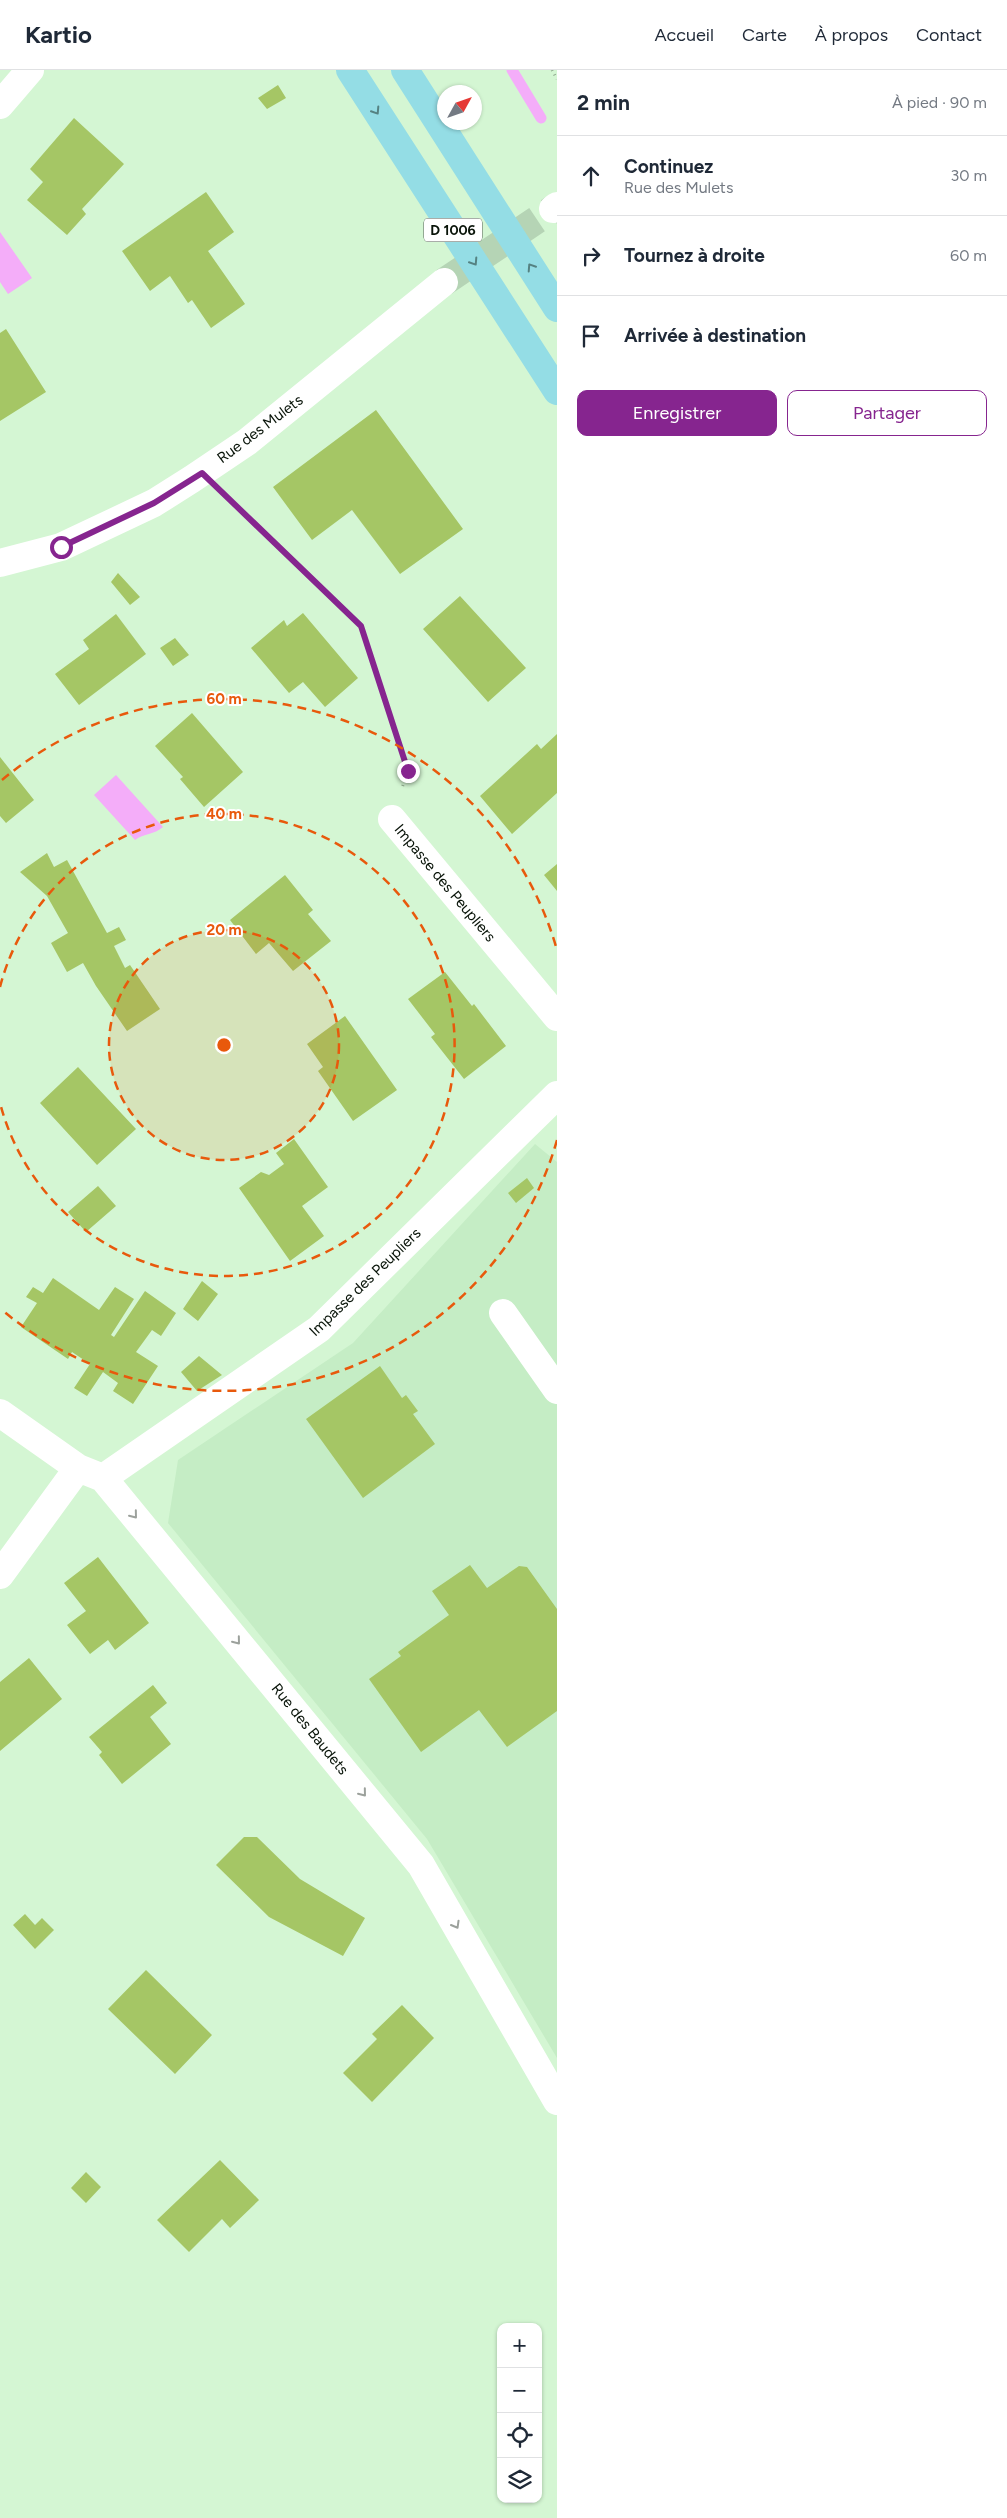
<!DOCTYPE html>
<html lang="fr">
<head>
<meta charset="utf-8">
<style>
  :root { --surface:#fff; --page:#f2f2f3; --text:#1f2937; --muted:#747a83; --line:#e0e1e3; --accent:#86258f }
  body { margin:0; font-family:Figtree,sans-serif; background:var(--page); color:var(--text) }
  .controls { position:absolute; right:15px; bottom:15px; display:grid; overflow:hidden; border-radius:10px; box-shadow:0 1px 4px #0004 }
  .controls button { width:45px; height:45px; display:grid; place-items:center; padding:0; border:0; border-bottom:1px solid var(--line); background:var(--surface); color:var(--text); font:25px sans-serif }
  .compass { position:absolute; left:437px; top:15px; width:45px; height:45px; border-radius:50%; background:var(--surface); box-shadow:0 1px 4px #0004; rotate:50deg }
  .stop { position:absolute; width:15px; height:15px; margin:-11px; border:4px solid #86258f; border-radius:50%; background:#fff }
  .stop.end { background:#86258f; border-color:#fff; box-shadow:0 1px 5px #0008 }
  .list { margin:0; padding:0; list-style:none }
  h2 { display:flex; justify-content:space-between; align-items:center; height:65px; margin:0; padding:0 20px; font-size:21px }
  h2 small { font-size:16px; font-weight:400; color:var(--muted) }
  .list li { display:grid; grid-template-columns:32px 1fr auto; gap:15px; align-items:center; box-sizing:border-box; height:80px; padding:0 20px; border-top:1px solid var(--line) }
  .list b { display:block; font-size:19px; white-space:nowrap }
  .list p { margin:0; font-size:16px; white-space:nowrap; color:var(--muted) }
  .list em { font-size:16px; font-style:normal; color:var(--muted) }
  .actions { display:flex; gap:10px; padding:15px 20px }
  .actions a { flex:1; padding:11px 0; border:1px solid var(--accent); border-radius:10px; text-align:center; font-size:18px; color:var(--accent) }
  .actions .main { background:var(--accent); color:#fff }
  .icon { flex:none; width:28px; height:28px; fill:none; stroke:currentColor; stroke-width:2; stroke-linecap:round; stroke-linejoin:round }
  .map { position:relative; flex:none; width:557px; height:2448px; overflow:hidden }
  header { display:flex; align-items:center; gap:30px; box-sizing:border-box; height:70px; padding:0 25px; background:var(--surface); border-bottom:1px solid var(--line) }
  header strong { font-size:24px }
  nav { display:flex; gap:28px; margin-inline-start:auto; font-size:18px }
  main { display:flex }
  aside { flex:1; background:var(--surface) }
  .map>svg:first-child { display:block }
  .built { fill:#c5edc5 }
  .water { fill:#f4adf9 }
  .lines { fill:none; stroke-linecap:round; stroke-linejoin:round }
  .stream { stroke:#f4adf9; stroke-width:11 }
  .building { fill:#a5c665 }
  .street-tunnel { stroke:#b5d4b5; stroke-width:28; stroke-dasharray:28 14; stroke-linecap:butt }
  .path { stroke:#8fa98e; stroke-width:3; stroke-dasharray:1 4; stroke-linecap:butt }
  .street { stroke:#fff; stroke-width:28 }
  .primary { stroke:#94dde5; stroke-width:28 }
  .oneway { stroke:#558282 }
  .oneway2 { stroke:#9ca19c }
  .route { stroke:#86258f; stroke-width:6 }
  .ring { fill:none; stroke:#e8590c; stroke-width:2.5; stroke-dasharray:9 6 }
  .labels { text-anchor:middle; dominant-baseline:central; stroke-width:4; stroke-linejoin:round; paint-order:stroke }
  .shield { fill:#fff; stroke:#525a52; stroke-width:1 }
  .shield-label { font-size:14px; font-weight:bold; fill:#081308 }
  .street-label { font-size:15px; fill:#081308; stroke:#fff }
  .centre { fill:#e8590c; stroke:#fff; stroke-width:2.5 }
  .ring-label { font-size:15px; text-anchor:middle; font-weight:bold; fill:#e8590c; stroke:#fff; stroke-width:4; stroke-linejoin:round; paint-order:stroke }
</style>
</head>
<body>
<header>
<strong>Kartio</strong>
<nav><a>Accueil</a><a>Carte</a><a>À propos</a><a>Contact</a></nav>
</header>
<main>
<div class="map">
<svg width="557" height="2448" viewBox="0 0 557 2448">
  <rect width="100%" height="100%" fill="#d4f6d3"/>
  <path class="built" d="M535 1074 557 1092V1988L427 1769 168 1453 178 1390 353 1273Z"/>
  <path class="water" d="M0 162 32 208 8 224 0 212Z
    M116 705 163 757C154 765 144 763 135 770L94 725Z"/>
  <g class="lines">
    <path class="stream" d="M512 0 541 48"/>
  </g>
  <path class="building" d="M278 15 286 28 267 39 258 28Z
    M74 48 124 94 82 139 86 144 67 165 27 130 43 112 30 99Z
    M206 122 234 162 208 181 245 234 211 258 192 230 188 233 170 206 150 221 122 181Z
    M6 259 46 322 0 351V263Z
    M376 340 463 459 400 504 352 440 312 470 273 417Z
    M118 503 140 527 130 535 111 512Z
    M460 526 526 598 488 632 423 559Z
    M303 543 358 608 325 637 303 612 289 623 251 578 284 550 287 556Z
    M116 544 146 584 79 635 55 604 89 579 83 570Z
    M175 568 189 585 173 596 160 578Z
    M192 643 243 702 204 737 180 709 183 707 155 676Z
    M557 664V723L512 764 480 726 537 674 541 679Z
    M0 687 34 730 6 753 0 746Z
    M47 783 54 797 67 790 107 863 119 857 126 870 114 876 125 898 130 895 160 939 127 961 96 916 83 893 67 902 51 873 68 863 47 826 20 802Z
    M557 794V821L544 805Z
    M285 805 313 840 308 844 331 871 293 901 269 873 256 884 230 850Z
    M445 902 472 936 474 934 506 976 464 1009 431 967 435 964 408 929Z
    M345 946 397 1020 353 1051 318 1001 323 997 307 974Z
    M78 997 136 1059 97 1095 40 1033Z
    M294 1069 328 1117 302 1136 324 1166 290 1191 239 1118 261 1102 269 1105 284 1094 276 1083Z
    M527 1108 534 1118 516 1133 508 1123Z
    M98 1116 116 1136 86 1162 68 1142Z
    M53 1208 99 1240 115 1217 134 1229 111 1265 114 1267 145 1221 176 1243 161 1266 152 1260 136 1282 158 1296 133 1334 113 1321 118 1313 103 1302 87 1326 74 1318 90 1294 72 1282 68 1289 21 1257 37 1233 26 1227 33 1217 43 1223Z
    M202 1211 218 1224 198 1251 183 1239Z
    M199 1286 222 1305 197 1321 181 1302Z
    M380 1296 402 1328 406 1325 418 1341 413 1344 435 1374 363 1428 306 1349Z
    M98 1487 149 1553 115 1580 108 1570 90 1584 67 1555 86 1541 64 1513Z
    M470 1495 487 1518 519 1496 527 1497 557 1539V1641L507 1677 479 1640 421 1682 369 1609 401 1586 398 1582 449 1545 432 1521Z
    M29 1588 62 1629 0 1681V1612Z
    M153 1615 167 1633 150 1647 171 1674 122 1714 99 1685 102 1682 89 1667Z
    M244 1767H257L300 1809 365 1848 343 1886 269 1847 216 1795Z
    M25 1844 35 1855 42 1848 54 1860 35 1879 13 1855Z
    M146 1900 212 1965 175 2004 108 1939Z
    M402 1935 434 1968 372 2032 343 2003 377 1969 372 1964Z
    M220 2090 259 2130 230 2158 222 2149 189 2182 157 2150Z
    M86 2102 101 2117 86 2133 71 2118Z"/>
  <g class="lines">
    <path class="street-tunnel" d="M444 212 553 139"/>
    <path class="path" d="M552 0 557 9
      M226 426 361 555 408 701 402 718"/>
    <path class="street" d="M0 35 30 0
      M553 139 557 136
      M0 493 61 477 154 433 192 409 247 372 444 212
      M392 749 557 947
      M503 1243 557 1320
      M0 1343 78 1398 103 1408 421 1795 557 2031
      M103 1408 319 1259 557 1025
      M0 1505 78 1398"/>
    <path class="primary" d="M350 0 557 321
      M405 0 557 238"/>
  </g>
  <defs><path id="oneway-chevron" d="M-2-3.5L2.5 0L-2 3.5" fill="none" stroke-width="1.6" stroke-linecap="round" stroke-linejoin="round" transform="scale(1.25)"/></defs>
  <g class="oneway">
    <use href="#oneway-chevron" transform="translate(376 41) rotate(57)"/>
    <use href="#oneway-chevron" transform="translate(474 192) rotate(57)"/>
    <use href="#oneway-chevron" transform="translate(531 197) rotate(-123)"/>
  </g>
  <g class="oneway2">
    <use href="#oneway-chevron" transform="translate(134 1445) rotate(51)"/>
    <use href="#oneway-chevron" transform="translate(237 1571) rotate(51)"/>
    <use href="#oneway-chevron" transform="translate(363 1723) rotate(51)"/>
    <use href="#oneway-chevron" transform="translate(456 1855) rotate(60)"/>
  </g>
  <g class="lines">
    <path class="route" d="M61 477 154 433 202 403 361 556 408 701"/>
  </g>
  <circle cx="224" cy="975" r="115" fill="#e8590c" fill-opacity=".12"/>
  <g class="ring">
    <circle cx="224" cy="975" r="115"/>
    <path d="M0 917A231 231 0 1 1 0 1033"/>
    <path d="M557 1070A346 346 0 0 1 2 1240M2 710A346 346 0 0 1 557 880"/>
  </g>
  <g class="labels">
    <rect class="shield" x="424" y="148.5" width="58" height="23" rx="4"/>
    <g class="shield-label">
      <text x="453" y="160">D 1006</text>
    </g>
    <g class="street-label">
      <text transform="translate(260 359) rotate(-37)">Rue des Mulets</text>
      <text transform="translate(445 813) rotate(50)">Impasse des Peupliers</text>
      <text transform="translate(365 1212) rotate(-44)">Impasse des Peupliers</text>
      <text transform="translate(310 1659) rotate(51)">Rue des Baudets</text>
    </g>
  </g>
  <circle cx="224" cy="975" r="8" class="centre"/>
  <g class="ring-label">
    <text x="224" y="634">60 m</text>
    <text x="224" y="749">40 m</text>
    <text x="224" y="865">20 m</text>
  </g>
</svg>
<div class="controls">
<button>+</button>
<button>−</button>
<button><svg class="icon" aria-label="locate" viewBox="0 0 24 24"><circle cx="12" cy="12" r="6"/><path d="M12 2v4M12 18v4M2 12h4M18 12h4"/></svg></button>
<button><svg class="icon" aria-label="layers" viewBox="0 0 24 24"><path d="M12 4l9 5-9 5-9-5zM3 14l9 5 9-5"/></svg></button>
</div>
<svg class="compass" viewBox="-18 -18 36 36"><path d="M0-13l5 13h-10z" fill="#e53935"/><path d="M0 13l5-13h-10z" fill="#747a83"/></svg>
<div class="stop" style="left:61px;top:477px"></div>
<div class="stop end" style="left:408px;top:701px"></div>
</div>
<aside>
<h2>2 min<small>À pied · 90 m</small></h2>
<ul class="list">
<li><svg class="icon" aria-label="ahead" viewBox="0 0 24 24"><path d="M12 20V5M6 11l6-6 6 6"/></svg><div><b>Continuez</b><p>Rue des Mulets</p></div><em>30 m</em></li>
<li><svg class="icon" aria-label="right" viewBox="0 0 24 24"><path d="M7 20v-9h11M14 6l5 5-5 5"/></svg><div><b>Tournez à droite</b></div><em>60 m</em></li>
<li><svg class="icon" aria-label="arrive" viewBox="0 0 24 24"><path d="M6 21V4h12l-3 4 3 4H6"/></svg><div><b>Arrivée à destination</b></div></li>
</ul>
<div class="actions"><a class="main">Enregistrer</a><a>Partager</a></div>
</aside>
</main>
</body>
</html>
